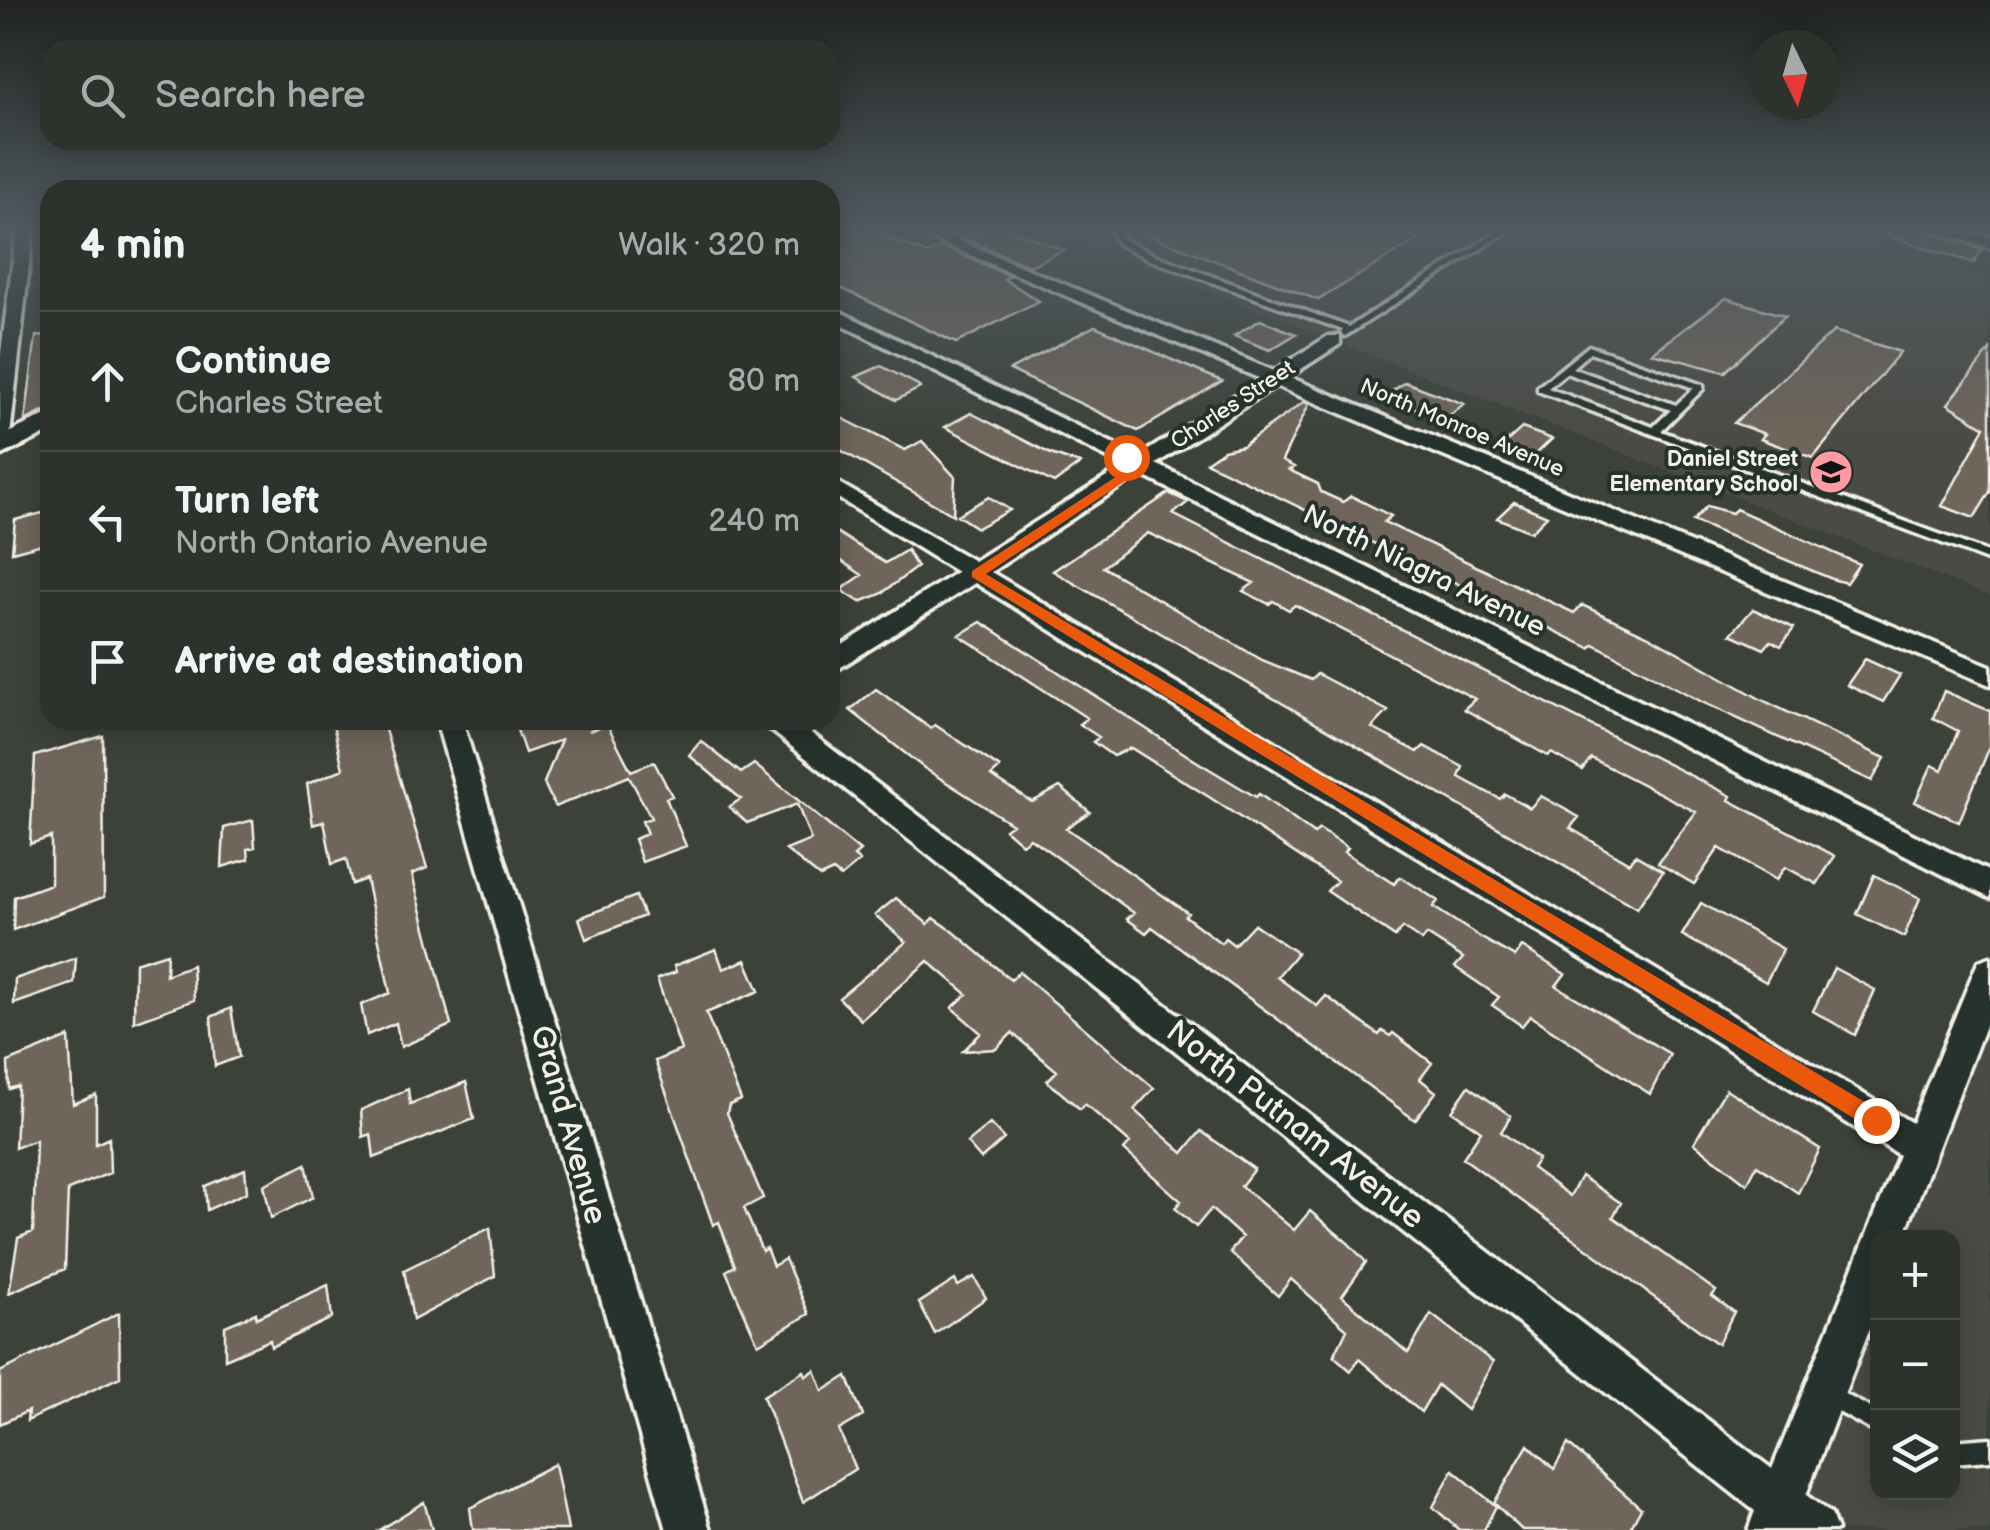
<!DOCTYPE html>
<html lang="en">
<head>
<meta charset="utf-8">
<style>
  :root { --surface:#2d322c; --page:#393e38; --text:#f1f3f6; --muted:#a7aaa9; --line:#484d48 }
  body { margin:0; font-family:"Balsamiq Sans",sans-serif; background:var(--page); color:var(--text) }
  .controls { position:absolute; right:30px; bottom:30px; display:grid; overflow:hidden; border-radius:20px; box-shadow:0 5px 25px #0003 }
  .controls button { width:90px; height:90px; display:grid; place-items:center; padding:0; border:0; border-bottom:2px solid var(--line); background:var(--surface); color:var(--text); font:50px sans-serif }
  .compass { position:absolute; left:1750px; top:30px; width:90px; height:90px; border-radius:50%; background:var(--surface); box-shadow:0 5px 25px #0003; rotate:175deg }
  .stop { position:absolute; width:30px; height:30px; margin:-22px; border:8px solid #ea580c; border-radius:50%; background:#fff }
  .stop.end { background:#ea580c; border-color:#fff; box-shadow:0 2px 10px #0008 }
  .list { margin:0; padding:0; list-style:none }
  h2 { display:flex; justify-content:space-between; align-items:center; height:130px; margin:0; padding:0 40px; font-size:42px }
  h2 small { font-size:32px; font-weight:400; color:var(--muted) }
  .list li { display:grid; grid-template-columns:65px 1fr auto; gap:30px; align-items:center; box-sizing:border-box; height:140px; padding:0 40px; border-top:2px solid var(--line) }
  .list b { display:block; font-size:38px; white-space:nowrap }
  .list p { margin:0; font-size:32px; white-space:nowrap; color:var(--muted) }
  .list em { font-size:32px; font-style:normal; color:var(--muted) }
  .icon { flex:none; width:55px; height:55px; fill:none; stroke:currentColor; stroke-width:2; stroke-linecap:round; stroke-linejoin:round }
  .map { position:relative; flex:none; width:1990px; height:1530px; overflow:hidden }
  .search { position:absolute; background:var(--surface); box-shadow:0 5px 25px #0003; left:40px; top:40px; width:800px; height:110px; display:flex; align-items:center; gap:25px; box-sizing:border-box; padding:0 35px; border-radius:30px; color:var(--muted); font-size:38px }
  .panel { position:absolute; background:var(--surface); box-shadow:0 5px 25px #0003; left:40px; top:180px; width:800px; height:550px; border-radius:30px }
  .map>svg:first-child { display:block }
  .built { fill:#4c4c44 }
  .building { fill:#70655a; stroke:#f4f1e8; stroke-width:2.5 }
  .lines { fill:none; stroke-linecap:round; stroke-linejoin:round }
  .lane-casing { stroke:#f4f1e8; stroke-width:7 }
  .street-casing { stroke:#f4f1e8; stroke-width:7 }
  .secondary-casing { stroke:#f4f1e8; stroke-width:7 }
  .lane { fill:#26332d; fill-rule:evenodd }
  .street { fill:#26332d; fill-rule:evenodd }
  .secondary { fill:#26332d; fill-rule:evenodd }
  .route { fill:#ea580c }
  .labels { text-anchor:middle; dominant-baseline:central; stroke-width:8; stroke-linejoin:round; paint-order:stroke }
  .far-street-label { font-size:22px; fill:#f4f1e8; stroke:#26332d }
  .far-poi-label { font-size:22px; font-weight:bold; fill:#f4f1e8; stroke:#26332d; text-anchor:end }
  .street-label { font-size:28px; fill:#f4f1e8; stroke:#26332d }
  .near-street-label { font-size:32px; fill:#f4f1e8; stroke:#26332d }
</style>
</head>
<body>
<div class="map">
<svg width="1990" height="1530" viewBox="0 0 1990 1530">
  <rect width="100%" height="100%" fill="#3c423a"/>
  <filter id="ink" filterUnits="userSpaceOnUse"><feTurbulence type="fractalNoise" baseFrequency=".01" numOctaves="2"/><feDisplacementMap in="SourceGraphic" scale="20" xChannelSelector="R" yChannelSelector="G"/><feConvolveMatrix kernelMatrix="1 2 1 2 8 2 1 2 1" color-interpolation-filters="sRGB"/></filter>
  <g filter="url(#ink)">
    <path class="built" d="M1046 228H1803L1990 278V596Z
      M1990 982V1530H1815L1781 1504 1877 1262 1878 1492H1952V1238L1887 1237Z"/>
    <path class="building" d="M845 228H867L927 254 943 247 1010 276 1004 279 1039 301 956 343 830 283V234Z
      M987 228H1008L1064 250 1030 266 963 238Z
      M1130 228H1344L1366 236 1380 228H1437L1318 300Z
      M1885 228H1919L1982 250 1974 263 1884 235Z
      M1726 298 1785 316 1725 372 1652 353Z
      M1260 320 1296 334 1270 350 1234 336Z
      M1095 326 1179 363 1222 381 1138 431 1010 370Z
      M1834 331 1900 352 1813 458 1760 439 1765 434 1734 423Z
      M36 336 50 337V408L25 421Z
      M1990 350V492L1974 518 1942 506 1985 427 1948 404Z
      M881 366 916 384 920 388 896 400 856 377Z
      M1405 382 1464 404 1444 420 1386 396Z
      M1304 402 1309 404 1282 461 1294 467 1289 470 1318 484 1321 492 1343 502 1351 496 1391 516 1384 522 1574 613 1582 605 1649 636 1762 700 1885 758 1872 781 1702 702 1594 644 1590 648 1206 462 1224 450 1242 446Z
      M830 412 905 450 922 441 955 477 953 515 830 444Z
      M971 413 1051 454 1080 464 1054 483 945 427Z
      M1522 428 1552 439 1534 456 1504 444Z
      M1169 493 1188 502 1173 514 1731 796 1729 800 1835 856 1817 884 1785 867 1776 880 1719 848 1694 884 1658 863 1696 812 1591 758 1582 770 1551 753 1548 756 1464 709 1475 699 1295 605 1289 610 1273 601 1269 604 1243 591 1254 583 1148 533 1103 567 1262 660 1311 680 1317 674 1388 711 1372 728 1418 752 1424 746 1463 767 1459 777 1500 799 1505 794 1530 808 1541 796 1579 817 1570 828 1629 863 1635 855 1663 871 1637 908 1053 571Z
      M989 497 1010 510 977 528 957 515Z
      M1514 502 1547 516 1531 532 1497 518Z
      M1707 506 1732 513 1736 509 1859 564 1846 583 1832 579 1693 521Z
      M50 511V542L12 552 15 520Z
      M830 528 885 563 907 550 917 567 881 594 860 602 841 590 862 575 830 553Z
      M1753 609 1794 628 1781 646 1771 641 1764 649 1731 634Z
      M981 622 1196 761 1256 797 1259 794 1314 834 1319 829 1348 848 1344 852 1394 884 1400 877 1420 889 1438 901 1433 907 1480 937 1515 957 1522 947 1565 974 1556 986 1670 1054 1650 1094 1530 1016 1522 1026 1492 1005 1499 997 1455 967 1463 958 1427 935 1422 941 1403 928 1395 937 1327 891 1337 881 1209 797 1131 748 1113 756 1093 742 1099 737 1079 724 1087 718 959 635Z
      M1865 659 1900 675 1883 702 1847 685Z
      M876 689 930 728 935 725 1000 768 991 776 1032 802 1060 787 1090 812 1066 828 1188 913 1185 916 1221 943 1225 938 1234 945 1254 924 1297 953 1277 977 1317 1006 1326 996 1379 1035 1382 1031 1390 1036 1393 1033 1432 1063 1420 1079 1436 1092 1415 1120 1152 927 1146 933 1127 919 1134 913 1050 852 1030 838 1022 844 1005 829 1012 824 924 768 850 710Z
      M1944 691 1990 711V746L1959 822 1915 802 1932 765 1942 770 1958 731 1933 718Z
      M332 720H382L427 868 412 874 451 1025 401 1047 396 1023 367 1035 361 1005 390 993 366 879 352 884 346 859 332 864 324 821 313 825 307 784 343 769Z
      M537 720H609L589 731 607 724 631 771 654 762 672 796 666 798 686 846 642 862 634 839 647 834 642 821 651 818 629 776 555 807 544 783 561 740 525 753 516 727Z
      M103 736 104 897 13 930 14 897 51 884V837L30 844 35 756Z
      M701 741 741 773 754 764 860 851 854 856 860 861 841 877 833 871 820 877 786 850 811 840 797 804 747 823 729 807 741 799 689 755Z
      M253 820 255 847 248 849 249 859 222 867 224 828Z
      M1874 875 1920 898 1904 937 1857 914Z
      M636 896 644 916 586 939 579 918Z
      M896 898 928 924 934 918 954 932 1011 980 1019 972 1154 1088 1134 1110 1183 1153 1201 1131 1254 1169 1241 1186 1294 1230 1310 1211 1348 1243 1366 1262 1342 1296 1408 1353 1431 1314 1493 1362 1467 1410 1437 1385 1421 1412 1359 1359 1351 1371 1334 1356 1347 1329 1291 1279 1278 1296 1230 1252 1242 1237 1211 1209 1196 1227 1175 1208 1181 1201 1124 1150 1130 1143 1085 1104 1080 1109 1047 1081 1057 1071 1012 1033 996 1049 963 1051 981 1033 952 1008 967 994 928 961 861 1020 839 998 906 942 875 915Z
      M1701 903 1783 949 1766 982 1682 935Z
      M716 949 723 969 746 960 759 991 706 1013 741 1100 729 1105 727 1113 763 1198 744 1208 762 1251 766 1248 773 1266 785 1259 809 1314 758 1344 726 1271 735 1266 719 1222 713 1225 655 1061 681 1050 657 979 676 972 674 966Z
      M167 953 166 975 192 965 194 1000 134 1022 135 963Z
      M76 958 74 983 14 1004 15 979Z
      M1834 968 1875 990 1855 1035 1813 1011Z
      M231 1008 239 1057 215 1066 211 1017Z
      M69 1037 73 1104 96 1095V1144L109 1138 110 1173 68 1190 65 1269 9 1293 18 1238 33 1232 36 1140 15 1148 18 1086 9 1089 8 1062Z
      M466 1082 474 1119 374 1158 371 1134 363 1137 361 1110 408 1089 410 1104Z
      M1469 1086 1511 1116 1501 1132 1538 1159 1532 1168 1570 1196 1581 1176 1621 1203 1613 1217 1716 1291 1712 1296 1734 1312 1718 1344 1463 1158 1481 1131 1452 1111Z
      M1726 1089 1820 1149 1798 1193 1757 1165 1747 1184 1694 1143Z
      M990 1124 1004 1139 981 1159 967 1143Z
      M306 1164 313 1197 271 1218 264 1185Z
      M245 1169 247 1192 207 1210 205 1186Z
      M490 1228 495 1276 413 1320 404 1270Z
      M974 1277 986 1298 935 1334 919 1303 955 1280 958 1286Z
      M328 1285 332 1318 271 1347 270 1340 225 1359V1326L256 1313V1318Z
      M119 1313 120 1377 27 1421 28 1411 0 1424V1372Z
      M815 1370 823 1391 847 1376 863 1416 839 1430 855 1469 803 1502 763 1396 804 1371 806 1376Z
      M1568 1444 1641 1508 1629 1530H1522L1494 1503 1528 1445 1554 1469Z
      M555 1464 568 1530H473L470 1508Z
      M1453 1470 1496 1506 1484 1530H1459L1433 1507Z
      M424 1502 432 1530H379Z"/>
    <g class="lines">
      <defs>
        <path id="lane" d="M1109 228H1117L1124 240 1157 256 1349 327 1504 228H1513L1345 336 1341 333 1343 330 1151 260 1118 244Z
          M1708 228H1718L1719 229 1715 231Z
          M1589 346 1703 385V389L1661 431 1990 553V561L1538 391V387ZM1590 352 1694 388 1676 405 1572 368ZM1566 373 1671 410 1653 427 1548 388Z
          M1826 1384 1878 1412V1434L1819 1401 1816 1394 1819 1387Z
          M1990 1438V1460L1952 1463V1441Z"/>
        <path id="street" d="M17 228H33L10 436 0 442V360Z
          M907 228H928L1274 371 1328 336H1340V344L1289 377 1990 666V685L1276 386 1156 464 1990 872V898L1140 474 991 572 1912 1123 1974 971 1979 961 1990 957V1013L1903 1238H1878V1306L1806 1495 1831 1514 1837 1530H1748L1755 1511 767 727 763 720H794L1772 1469 1899 1155 975 583 830 674V653L957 572 830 493V478L974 561 1124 466 830 319V307L1139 456 1261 379Z
          M1923 228H1949L1990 238V248Z
          M436 720H462L711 1530H667Z"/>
        <path id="secondary" d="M50 413V432L0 456V437Z"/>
      </defs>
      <use href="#lane" class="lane-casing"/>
      <use href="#street" class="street-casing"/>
      <use href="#secondary" class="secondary-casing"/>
      <use href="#lane" class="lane"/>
      <use href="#street" class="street"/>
      <use href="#secondary" class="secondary"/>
    </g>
  </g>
  <linearGradient id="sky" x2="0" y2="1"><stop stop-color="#212420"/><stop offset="0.52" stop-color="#505a60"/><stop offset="1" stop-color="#505a60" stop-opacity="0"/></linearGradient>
  <rect width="1990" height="442" fill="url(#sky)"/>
  <path class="route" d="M1122 454 1149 465 986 574 1883 1113V1127H1868L972 577V571L1134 465 1122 460Z"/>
  <defs>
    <symbol id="school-disc" viewBox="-11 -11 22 22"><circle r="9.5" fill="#ff9aa2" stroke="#26332d"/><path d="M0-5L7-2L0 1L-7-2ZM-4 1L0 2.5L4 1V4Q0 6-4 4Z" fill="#111"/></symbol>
  </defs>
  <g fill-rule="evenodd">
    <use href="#school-disc" x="1806" y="447" width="50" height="50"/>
  </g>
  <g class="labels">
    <g class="far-street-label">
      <text transform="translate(1233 405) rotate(-33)">Charles Street</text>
      <text transform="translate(1462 428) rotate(23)">North Monroe Avenue</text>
    </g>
    <g class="far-poi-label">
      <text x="1798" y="459">Daniel Street<tspan x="1798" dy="25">Elementary School</tspan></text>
    </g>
    <g class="street-label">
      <text transform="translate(1424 571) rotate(26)">North Niagra Avenue</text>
    </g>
    <g class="near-street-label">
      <text transform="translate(568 1125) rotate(74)">Grand Avenue</text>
      <text transform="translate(1295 1125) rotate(38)">North Putnam Avenue</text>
    </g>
  </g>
</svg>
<div class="controls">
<button>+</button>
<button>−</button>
<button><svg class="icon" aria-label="layers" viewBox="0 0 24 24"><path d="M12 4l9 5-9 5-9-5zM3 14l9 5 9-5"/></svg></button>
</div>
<svg class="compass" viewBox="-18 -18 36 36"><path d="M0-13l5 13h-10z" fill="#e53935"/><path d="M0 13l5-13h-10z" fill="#a7aaa9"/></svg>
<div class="stop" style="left:1126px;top:457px"></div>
<div class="stop end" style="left:1876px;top:1120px"></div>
<div class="search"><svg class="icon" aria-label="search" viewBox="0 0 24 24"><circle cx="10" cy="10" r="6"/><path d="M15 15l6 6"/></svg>Search here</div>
<section class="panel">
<h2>4 min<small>Walk · 320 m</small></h2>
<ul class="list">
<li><svg class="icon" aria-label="ahead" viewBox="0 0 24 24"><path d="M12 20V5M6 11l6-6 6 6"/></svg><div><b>Continue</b><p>Charles Street</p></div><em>80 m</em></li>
<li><svg class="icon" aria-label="left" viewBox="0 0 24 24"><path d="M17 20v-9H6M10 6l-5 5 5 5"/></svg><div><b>Turn left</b><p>North Ontario Avenue</p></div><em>240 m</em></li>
<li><svg class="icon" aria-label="arrive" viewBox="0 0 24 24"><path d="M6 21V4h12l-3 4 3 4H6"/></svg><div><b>Arrive at destination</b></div></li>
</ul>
</section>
</div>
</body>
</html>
